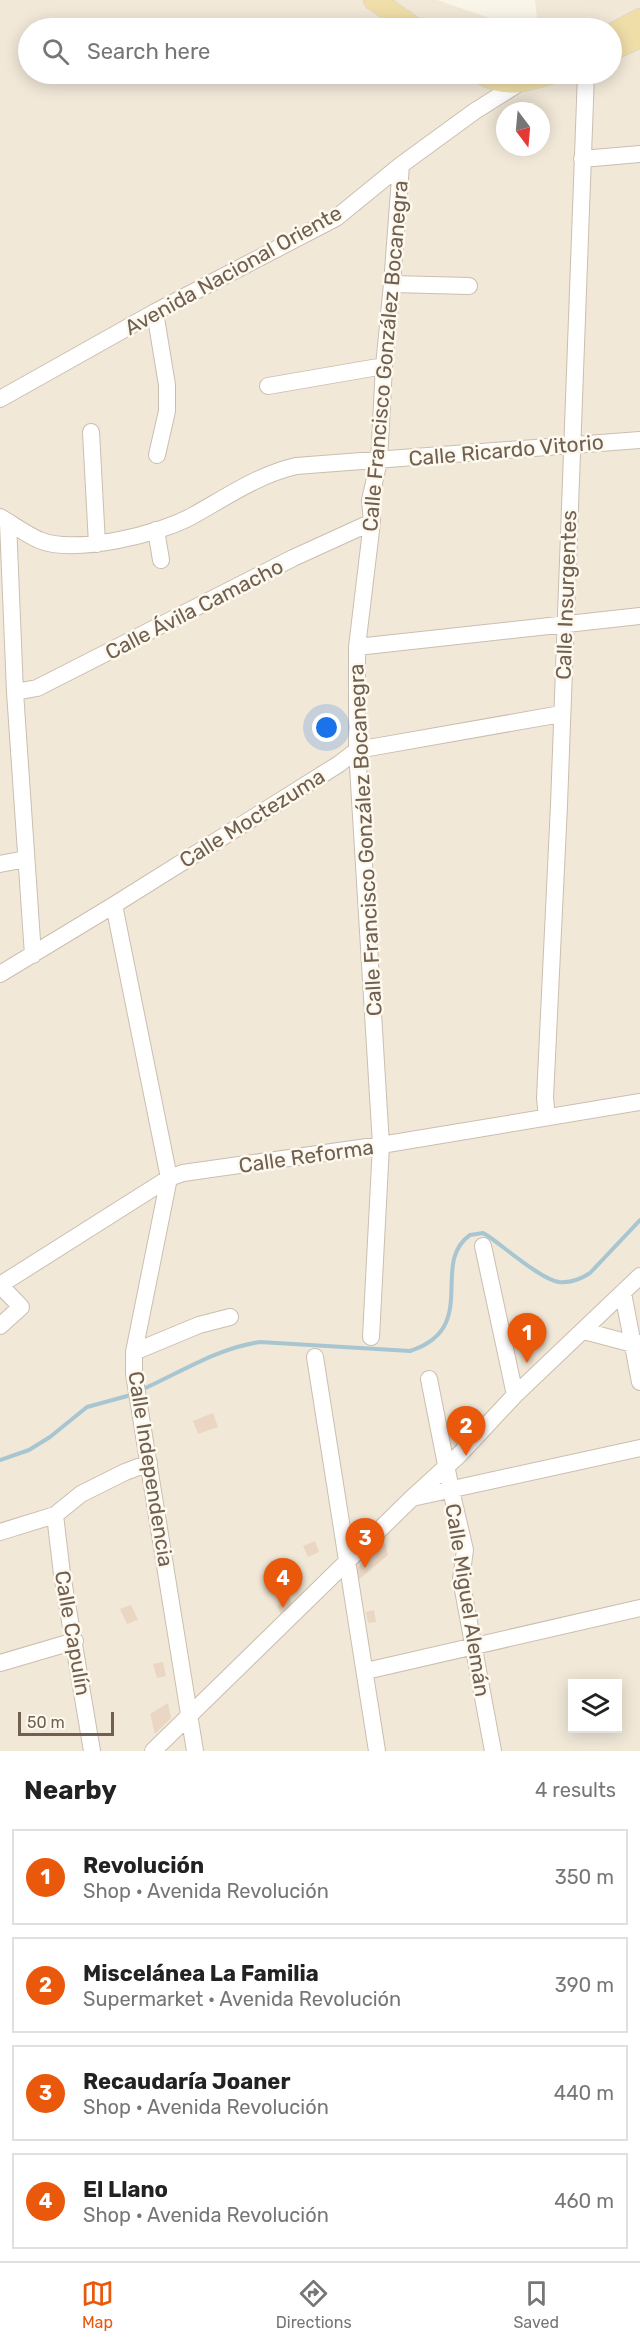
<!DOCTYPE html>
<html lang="en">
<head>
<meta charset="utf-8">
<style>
  :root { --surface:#fff; --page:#f2f2f2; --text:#222; --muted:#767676; --line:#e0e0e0; --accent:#ea580c }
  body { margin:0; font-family:Rubik,sans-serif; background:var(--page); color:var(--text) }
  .controls { position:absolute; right:18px; bottom:18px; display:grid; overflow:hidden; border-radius:0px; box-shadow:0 3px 15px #0003 }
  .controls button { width:54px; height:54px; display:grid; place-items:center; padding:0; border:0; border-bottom:2px solid var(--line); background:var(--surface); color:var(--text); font:30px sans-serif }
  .compass { position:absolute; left:496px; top:102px; width:54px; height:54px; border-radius:50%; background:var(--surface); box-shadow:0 3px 15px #0003; rotate:164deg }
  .scale { position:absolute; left:18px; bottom:15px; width:96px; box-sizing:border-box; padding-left:6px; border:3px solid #715f50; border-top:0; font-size:16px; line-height:21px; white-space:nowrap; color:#715f50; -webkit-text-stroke:4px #fdf9ef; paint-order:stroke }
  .you { position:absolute; left:327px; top:728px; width:21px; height:21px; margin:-15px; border:4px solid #fff; border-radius:50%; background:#1a73e8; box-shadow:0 0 0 9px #1a73e833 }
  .badge { display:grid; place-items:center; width:39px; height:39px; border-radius:50%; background:var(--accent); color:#fff; font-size:20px; font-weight:700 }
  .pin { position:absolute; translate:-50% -50px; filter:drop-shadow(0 2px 3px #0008) }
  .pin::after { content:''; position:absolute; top:32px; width:21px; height:18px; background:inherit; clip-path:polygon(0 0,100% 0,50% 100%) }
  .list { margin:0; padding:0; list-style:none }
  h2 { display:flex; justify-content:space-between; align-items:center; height:78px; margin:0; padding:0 24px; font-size:26px }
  h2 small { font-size:20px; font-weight:400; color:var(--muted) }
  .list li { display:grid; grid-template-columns:39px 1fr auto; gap:18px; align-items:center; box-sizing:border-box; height:96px; margin:0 12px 12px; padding:0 12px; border:2px solid var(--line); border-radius:0px }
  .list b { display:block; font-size:22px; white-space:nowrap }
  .list p { margin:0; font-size:20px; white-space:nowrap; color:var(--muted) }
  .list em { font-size:20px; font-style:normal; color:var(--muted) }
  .icon { flex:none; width:33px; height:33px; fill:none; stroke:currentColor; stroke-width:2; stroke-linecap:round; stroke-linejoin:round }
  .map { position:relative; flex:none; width:640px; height:1751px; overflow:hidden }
  .search { position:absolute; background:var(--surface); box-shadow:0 3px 15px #0003; left:18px; right:18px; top:18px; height:66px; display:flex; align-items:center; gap:15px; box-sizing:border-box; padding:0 21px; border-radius:33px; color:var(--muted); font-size:22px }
  .sheet { height:510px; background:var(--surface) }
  nav { display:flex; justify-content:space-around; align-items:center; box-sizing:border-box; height:84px; border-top:2px solid var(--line); background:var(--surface); font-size:16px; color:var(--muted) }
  nav a { display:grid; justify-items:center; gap:3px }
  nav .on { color:var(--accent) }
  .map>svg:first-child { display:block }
  .residential { fill:#f1e8d8; fill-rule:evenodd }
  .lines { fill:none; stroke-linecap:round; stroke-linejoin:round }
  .stream { stroke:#a7c6d2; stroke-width:4 }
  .building { fill:#ead6c2 }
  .minor-casing { stroke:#cbbeb0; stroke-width:18 }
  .major-casing { stroke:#d7d2ce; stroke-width:22 }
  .minor { stroke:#fff; stroke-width:16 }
  .major { stroke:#f0dea9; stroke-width:21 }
  .labels { text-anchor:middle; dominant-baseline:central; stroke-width:5; stroke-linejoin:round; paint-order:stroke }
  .street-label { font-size:21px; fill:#715f50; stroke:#fdf9ef }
</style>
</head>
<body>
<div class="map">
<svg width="640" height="1751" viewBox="0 0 640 1751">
  <rect width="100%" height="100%" fill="#faf5e9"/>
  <path class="residential" d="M0 0H437L519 28H28V74H612V28H538L535 0H640V1751H0ZM505 111H541V147H505ZM572 1684H618V1728H572Z"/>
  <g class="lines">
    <path class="stream" d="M141 1390C180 1373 217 1348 260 1342L410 1351C481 1328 429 1264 470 1235L483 1233 488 1236C503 1246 542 1280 559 1282 570 1283 581 1279 590 1273L640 1220
      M0 1460 29 1450 50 1437 87 1407 131 1395"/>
  </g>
  <path class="building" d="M213 1413 218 1427 198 1434 193 1421Z
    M315 1541 319 1552 308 1557 303 1546Z
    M385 1543 388 1555 358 1580 356 1569Z
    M289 1594 292 1606 281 1616 278 1606Z
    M131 1605 138 1620 127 1624 120 1609Z
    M374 1610 376 1622 368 1623 366 1612Z
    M163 1662 166 1676 157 1678 153 1664Z
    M168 1703 171 1718 155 1734 150 1714Z"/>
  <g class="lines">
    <defs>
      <path id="minor" d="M582 159 640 154
        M392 284 469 286
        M155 312 167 385V411L157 455
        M268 386 384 366
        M0 399 155 312 336 218 401 165 475 111 518 84
        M91 432 97 544
        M0 517C12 524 26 534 39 540 75 555 161 534 194 515 228 496 258 475 296 466L640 440
        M8 522 15 692 33 955
        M156 530 161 560
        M357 647 640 616
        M15 692 37 688 293 558 372 522
        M0 864 26 859
        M114 905 169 1178 134 1352V1374L195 1751
        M0 974 114 905 339 764 357 750 561 714
        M547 1117 545 1098 559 805 586 74
        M483 1246 515 1395
        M0 1285 169 1178 183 1173 381 1145 640 1102
        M623 1293 640 1382
        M0 1326 21 1307 0 1285
        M584 1331 633 1344 640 1343
        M371 1337 381 1145 357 750V647L372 522 370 500 379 461 384 366 392 284 401 165
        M134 1352 199 1325 230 1317
        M315 1357 377 1751
        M429 1379 451 1490 465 1550 461 1579 493 1751
        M412 1498 640 1448
        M55 1515 62 1574 92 1751
        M0 1532 55 1515 81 1494 125 1472 149 1463
        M0 1663 75 1641
        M366 1671 640 1608
        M153 1751 412 1498 458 1456 515 1395 640 1276"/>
      <path id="major" d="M374 0 415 28
        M612 34 640 19
        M612 50 640 37
        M482 74C506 88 526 81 550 74"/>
    </defs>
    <use href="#minor" class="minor-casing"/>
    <use href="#major" class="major-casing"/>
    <use href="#minor" class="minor"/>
    <use href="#major" class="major"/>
  </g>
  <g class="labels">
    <g class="street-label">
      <text transform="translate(233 270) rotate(-29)">Avenida Nacional Oriente</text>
      <text transform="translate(385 356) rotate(-85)">Calle Francisco González Bocanegra</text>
      <text transform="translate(506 450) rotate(-5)">Calle Ricardo Vitorio</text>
      <text transform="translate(566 595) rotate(-88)">Calle Insurgentes</text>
      <text transform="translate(194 609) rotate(-27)">Calle Ávila Camacho</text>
      <text transform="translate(252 818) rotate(-32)">Calle Moctezuma</text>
      <text transform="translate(365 840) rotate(-93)">Calle Francisco González Bocanegra</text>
      <text transform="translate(306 1156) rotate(-8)">Calle Reforma</text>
      <text transform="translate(151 1469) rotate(81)">Calle Independencia</text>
      <text transform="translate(468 1600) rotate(81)">Calle Miguel Alemán</text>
      <text transform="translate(73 1633) rotate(80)">Calle Capulín</text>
    </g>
  </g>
</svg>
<div class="controls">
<button><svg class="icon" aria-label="layers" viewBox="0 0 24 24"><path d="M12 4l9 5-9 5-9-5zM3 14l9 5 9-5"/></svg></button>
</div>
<svg class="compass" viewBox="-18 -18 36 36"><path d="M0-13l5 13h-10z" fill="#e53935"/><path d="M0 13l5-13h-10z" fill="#767676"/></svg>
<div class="scale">50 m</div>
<div class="you"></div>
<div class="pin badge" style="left:527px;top:1363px">1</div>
<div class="pin badge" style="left:466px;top:1456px">2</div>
<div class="pin badge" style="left:365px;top:1568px">3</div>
<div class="pin badge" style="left:283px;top:1608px">4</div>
<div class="search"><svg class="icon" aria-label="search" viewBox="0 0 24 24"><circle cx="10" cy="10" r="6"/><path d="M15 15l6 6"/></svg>Search here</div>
</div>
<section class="sheet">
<h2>Nearby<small>4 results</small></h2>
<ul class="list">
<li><span class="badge">1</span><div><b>Revolución</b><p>Shop · Avenida Revolución</p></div><em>350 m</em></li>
<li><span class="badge">2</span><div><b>Miscelánea La Familia</b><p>Supermarket · Avenida Revolución</p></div><em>390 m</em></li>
<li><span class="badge">3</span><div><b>Recaudaría Joaner</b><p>Shop · Avenida Revolución</p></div><em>440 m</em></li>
<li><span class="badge">4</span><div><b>El Llano</b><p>Shop · Avenida Revolución</p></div><em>460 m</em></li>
</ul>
</section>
<nav>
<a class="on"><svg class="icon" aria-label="map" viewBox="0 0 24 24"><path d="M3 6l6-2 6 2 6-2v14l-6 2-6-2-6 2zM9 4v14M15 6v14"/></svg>Map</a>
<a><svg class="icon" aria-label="directions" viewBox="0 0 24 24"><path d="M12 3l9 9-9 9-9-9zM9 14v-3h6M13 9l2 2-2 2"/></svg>Directions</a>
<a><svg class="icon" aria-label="saved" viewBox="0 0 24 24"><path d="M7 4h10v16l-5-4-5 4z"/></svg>Saved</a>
</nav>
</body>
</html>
